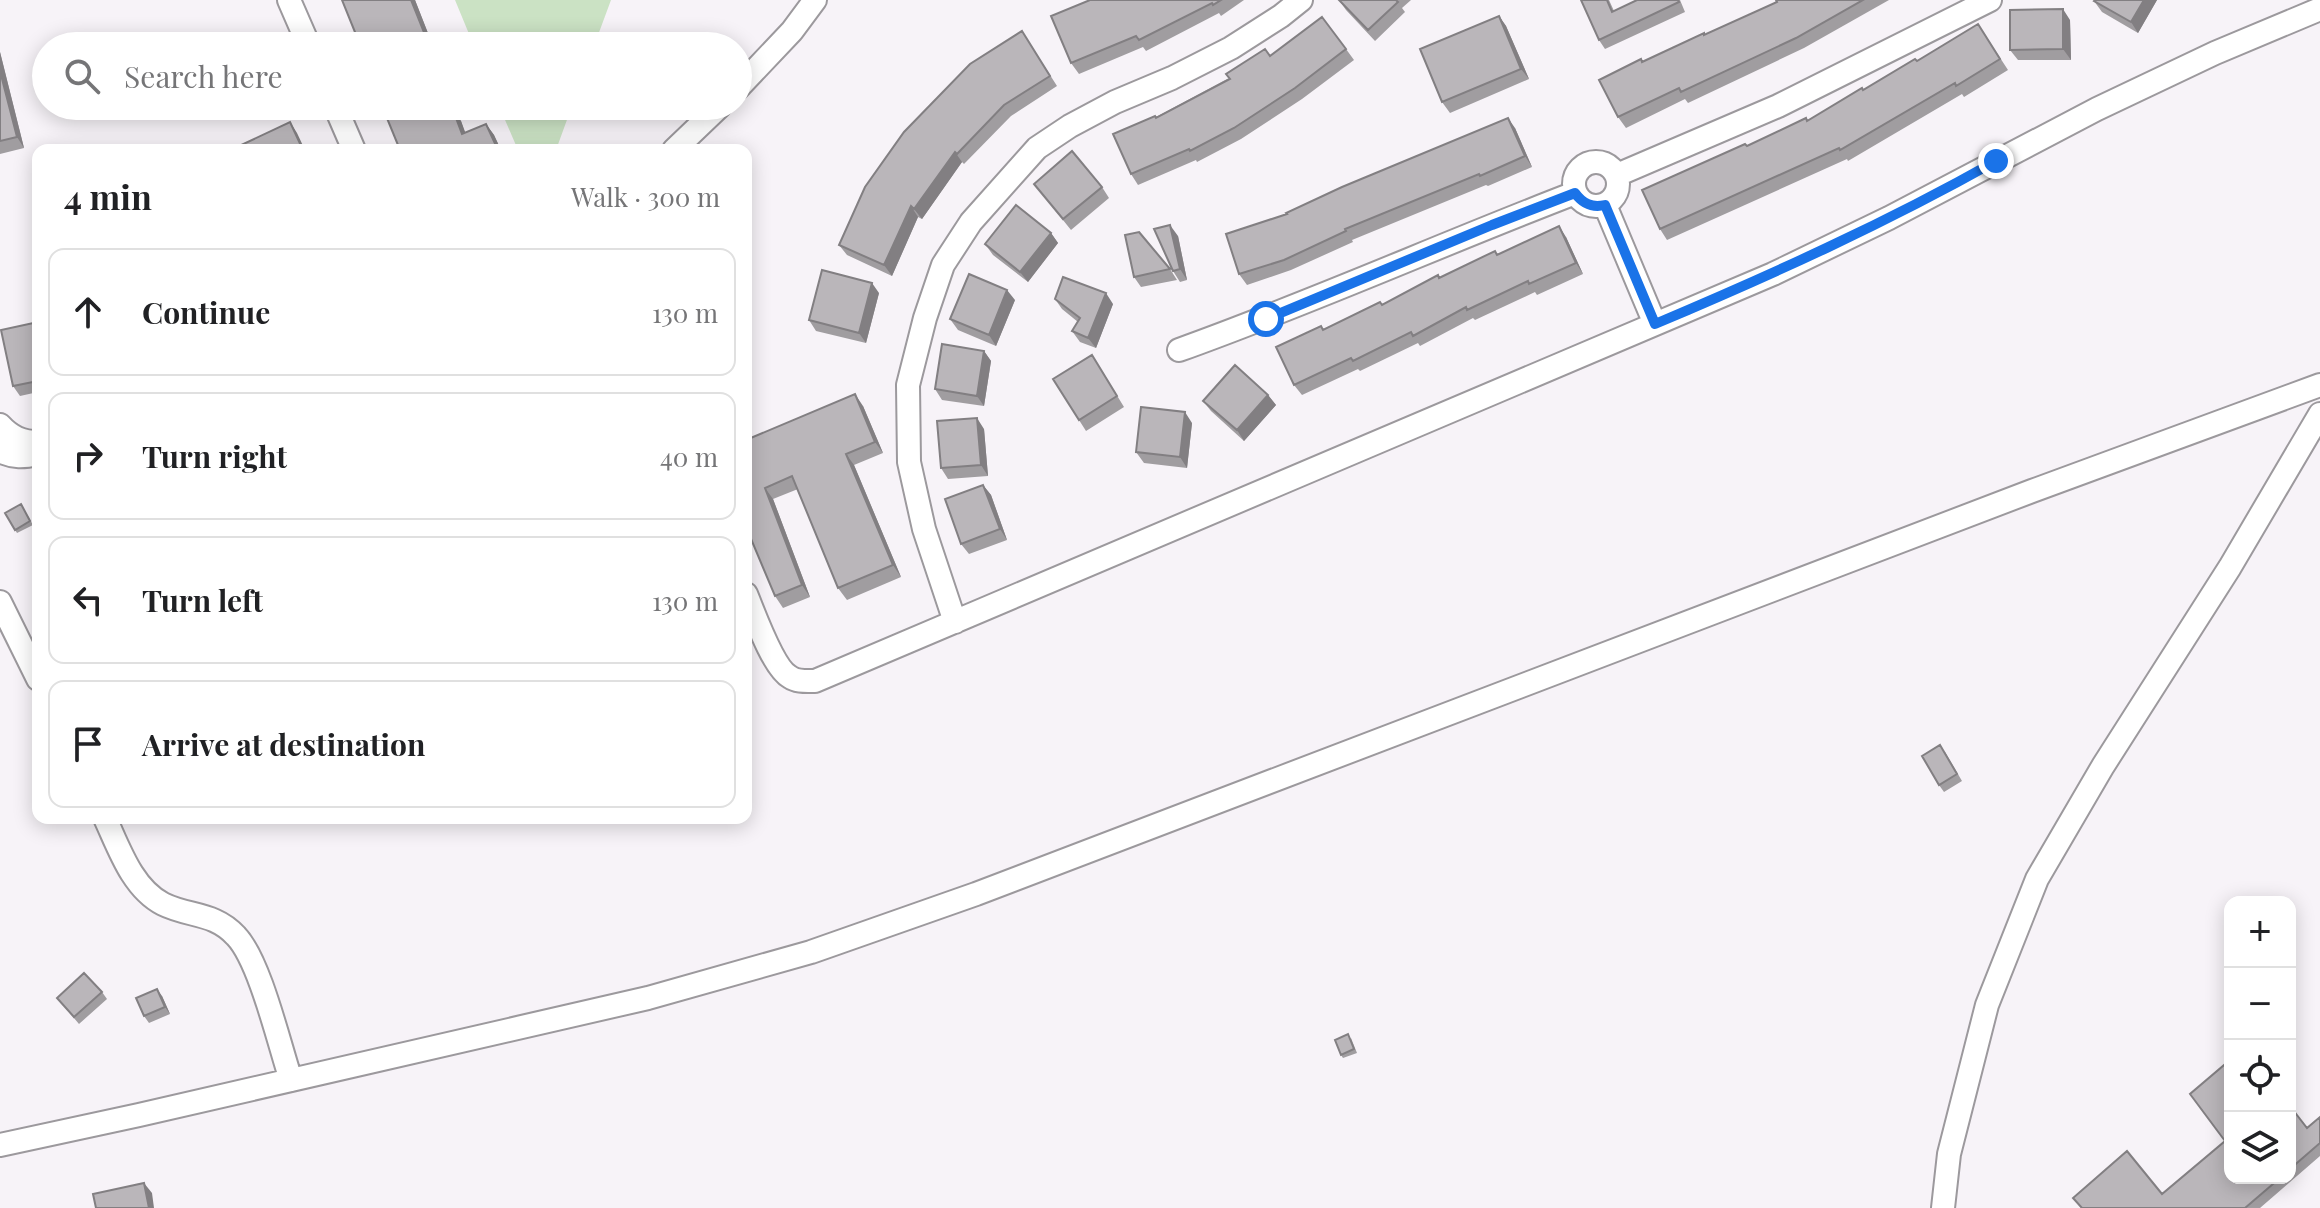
<!DOCTYPE html>
<html lang="en">
<head>
<meta charset="utf-8">
<style>
  :root { --surface:#fff; --page:#f6f6f6; --text:#202124; --muted:#757577; --line:#e0e0e0 }
  body { margin:0; font-family:"Playfair Display",serif; background:var(--page); color:var(--text) }
  .controls { position:absolute; right:24px; bottom:24px; display:grid; overflow:hidden; border-radius:16px; box-shadow:0 4px 20px #0003 }
  .controls button { width:72px; height:72px; display:grid; place-items:center; padding:0; border:0; border-bottom:2px solid var(--line); background:var(--surface); color:var(--text); font:40px sans-serif }
  .stop { position:absolute; width:24px; height:24px; margin:-18px; border:6px solid #1a73e8; border-radius:50%; background:#fff }
  .stop.end { background:#1a73e8; border-color:#fff; box-shadow:0 2px 8px #0008 }
  .list { margin:0; padding:0; list-style:none }
  h2 { display:flex; justify-content:space-between; align-items:center; height:104px; margin:0; padding:0 32px; font-size:34px }
  h2 small { font-size:26px; font-weight:400; color:var(--muted) }
  .list li { display:grid; grid-template-columns:52px 1fr auto; gap:24px; align-items:center; box-sizing:border-box; height:128px; margin:0 16px 16px; padding:0 16px; border:2px solid var(--line); border-radius:16px }
  .list b { display:block; font-size:30px; white-space:nowrap }
  .list em { font-size:26px; font-style:normal; color:var(--muted) }
  .icon { flex:none; width:44px; height:44px; fill:none; stroke:currentColor; stroke-width:2; stroke-linecap:round; stroke-linejoin:round }
  .map { position:relative; flex:none; width:2320px; height:1208px; overflow:hidden }
  .search { position:absolute; background:var(--surface); box-shadow:0 4px 20px #0003; left:32px; top:32px; width:720px; height:88px; display:flex; align-items:center; gap:20px; box-sizing:border-box; padding:0 28px; border-radius:44px; color:var(--muted); font-size:30px }
  .panel { position:absolute; background:var(--surface); box-shadow:0 4px 20px #0003; left:32px; top:144px; width:720px; height:680px; border-radius:16px }
  .map>svg:first-child { display:block }
  .green { fill:#cbe2c4 }
  .lines { fill:none; stroke-linecap:round; stroke-linejoin:round }
  .street-casing { stroke:#9c999d; stroke-width:26 }
  .street { stroke:#fff; stroke-width:22 }
  .wall { fill:#a09da0 }
  .shaded-wall { fill:#827f82 }
  .building { fill:#bab6ba; stroke:#827f82; stroke-width:2 }
  .route { stroke:#1a73e8; stroke-width:10 }
</style>
</head>
<body>
<div class="map">
<svg width="2320" height="1208" viewBox="0 0 2320 1208">
  <rect width="100%" height="100%" fill="#f7f3f8"/>
  <path class="green" d="M455 0H611L594 46H474Z
    M499 106H572L556 150H518Z"/>
  <g class="lines">
    <defs>
      <path id="street" d="M289 0 309 46
        M738 88 792 31 815 0
        M335 106 354 150
        M674 150 720 106
        M1574 184a22 22 0 1 1 44 0a22 22 0 1 1-44 0Z
        M1617 175 1778 106 1990 0
        M1605 205 1655 324
        M1179 350C1313 302 1442 244 1575 193
        M0 425C11 437 22 442 38 442
        M0 451C13 458 24 457 38 454
        M746 594C754 613 773 668 790 677 797 682 806 681 815 681L1773 274 1889 218 2097 109 2215 53 2320 9
        M0 602 38 679
        M955 622 924 529 909 462 908 385 925 318 943 265 971 222 1037 148 1070 126 1115 102 1172 78 1231 48 1281 16 1301 0
        M105 818C119 848 132 888 163 904 189 917 214 912 236 936 260 961 279 1044 291 1080
        M0 1145 139 1115 648 998 811 952 976 894 2032 491 2320 385
        M1943 1208 1949 1154 1987 1005 2037 879 2103 766 2230 567 2320 414"/>
    </defs>
    <use href="#street" class="street-casing"/>
    <use href="#street" class="street"/>
  </g>
  <path class="wall" d="M415 0 433 46H348L359 42Z
    M1090 0H1244L1221 16 1219 13 1146 51 1143 47 1079 74 1071 63Z
    M1339 0H1411L1402 8 1405 12 1375 41 1346 10Z
    M1581 0H1609L1614 11 1637 0H1680L1685 12 1605 49 1599 40Z
    M1777 0H1889L1804 48 1688 103 1685 99 1626 128 1618 117 1643 62 1777 2Z
    M2157 0 2138 33 2102 12 2094 1Z
    M1499 16 1506 26 1529 79 1450 113 1442 102Z
    M2070 20 2071 60H2018L2010 50Z
    M1978 24 2008 70 1964 97 1962 94 1848 161 1847 159 1667 240 1660 229 1747 146 1808 121 1917 61Z
    M1029 42 1057 86 1011 116 964 164 962 162 922 219 918 217 892 276 847 255 839 245Z
    M1346 49 1354 60 1302 99 1241 139 1197 162 1196 160 1138 185 1131 174 1156 117 1270 56Z
    M0 52 24 148 0 154Z
    M371 106H449L451 111 461 121 465 133 486 124 494 135 501 150 385 114 378 116Z
    M1515 128 1532 167 1488 186 1486 185 1352 240 1353 242 1291 270 1247 285 1239 274 1287 214Z
    M1034 184 1102 187 1109 198 1071 230Z
    M1051 233 1058 243 1028 282 993 255 985 244Z
    M1178 236 1187 280 1180 282 1173 271Z
    M1566 237 1583 274 1537 295 1535 292 1475 320 1473 318 1420 346 1418 343 1360 371 1358 369 1302 395 1294 385 1382 305 1439 278 1497 254Z
    M1170 269 1177 280 1141 287 1134 277Z
    M879 293 866 343 816 331 809 320Z
    M1055 299 1113 304 1096 348 1080 342 1072 331 1078 322 1062 309Z
    M1015 300 996 346 958 330 950 319Z
    M38 322V392L20 396 13 386Z
    M984 351 991 361 984 406 942 400 935 389Z
    M1099 366 1124 407 1086 431 1079 420Z
    M1268 395 1276 405 1244 441 1211 411 1203 401Z
    M863 406 883 453 854 465 901 577 847 600 838 588 798 489 773 499 810 597 783 608 775 596 746 440Z
    M1192 423 1187 468 1144 463 1136 452Z
    M984 429 988 476 948 479 941 468Z
    M983 485 991 495 1007 540 969 554 961 544Z
    M21 504 33 525 17 533 5 513Z
    M1945 752 1962 781 1944 792 1939 785Z
    M102 992 107 999 79 1024 57 998Z
    M162 996 170 1014 149 1023 144 1016Z
    M1351 1038 1357 1053 1343 1058 1341 1055Z
    M2230 1060V1178H2290V1106L2307 1128 2320 1117V1156L2260 1208H2081L2073 1198 2162 1194 2225 1141Z"/>
  <path class="shaded-wall" d="M411 0H415L433 46 425 35Z
    M2144 0H2157L2138 33 2131 22Z
    M2063 9 2070 20 2071 60 2063 49Z
    M1499 16 1506 26 1529 79 1521 69Z
    M0 52 24 148 17 137 0 71Z
    M453 110 461 121 470 145 462 134Z
    M1508 118 1515 128 1532 167 1525 156Z
    M290 122 297 133 305 150H303Z
    M486 124 494 135 501 150H498Z
    M955 152 962 162 922 219 914 209Z
    M911 206 918 217 892 276 884 265Z
    M1170 225 1178 236 1187 280 1180 269Z
    M1559 226 1566 237 1583 274 1576 263Z
    M1051 233 1058 243 1028 282 1020 272Z
    M872 283 879 293 866 343 859 333Z
    M1007 290 1015 300 996 346 989 335Z
    M1106 293 1113 304 1096 348 1088 338Z
    M984 351 991 361 984 406 977 396Z
    M855 394 863 406 883 453 875 442Z
    M1268 395 1276 405 1244 441 1237 430Z
    M1185 412 1192 423 1187 468 1180 457Z
    M977 418 984 429 988 476 981 465Z
    M846 454 854 465 901 577 893 565Z
    M983 485 991 495 1007 540 1000 529Z
    M765 488 773 499 810 597 802 585Z
    M157 989 162 996 170 1014 165 1007Z
    M144 1183 152 1193 154 1208H149Z"/>
  <path class="building" d="M342 0H411L425 35 424 36 428 46H348L359 42Z
    M1090 0H1221L1213 5 1212 3 1139 40 1136 36 1071 63 1051 16Z
    M1339 0H1396L1398 2 1368 30Z
    M1581 0H1607L1612 12 1637 0H1678L1679 2 1599 40Z
    M1776 0H1863L1796 38 1681 92 1679 88 1618 117 1599 80 1641 59 1642 62 1704 33V35L1777 2Z
    M2095 0H2144L2131 22 2094 1Z
    M2063 9V49L2010 50V10Z
    M1499 16 1521 69 1442 102 1420 49Z
    M1322 17 1346 49 1295 88 1234 128 1190 151 1189 149 1131 174 1113 134 1155 116 1156 118 1230 79 1226 74 1265 49 1270 56Z
    M1978 24 2000 59 1956 86 1955 83 1840 150 1839 148 1660 229 1642 190 1745 144 1747 146 1806 118 1807 121 1862 88 1863 90 1915 59 1917 61Z
    M1022 31 1050 76 1004 105 957 154 955 152 914 209 911 206 884 265 839 245 865 187 904 132 970 64Z
    M0 71 17 137 0 141Z
    M382 106H446L448 112 453 110 462 134 486 124 498 150H400Z
    M1508 118 1525 156 1480 176 1479 174 1345 229 1346 231 1284 260 1239 274 1226 234 1287 214 1286 213 1342 187Z
    M290 122 303 150H239L237 147Z
    M1072 151 1102 187 1063 219 1034 184Z
    M1016 205 1051 233 1020 272 985 244Z
    M1170 225 1180 269 1173 271 1154 229Z
    M1559 226 1576 263 1529 284 1528 281 1467 310 1466 307 1413 336 1411 332 1353 361 1351 358 1294 385 1276 347 1321 326 1323 330 1380 302 1382 305 1438 275 1439 278 1495 251 1497 255Z
    M1139 232 1170 269 1134 277 1125 235Z
    M822 270 872 283 859 333 809 320Z
    M969 274 1007 290 989 335 950 319Z
    M1063 277 1106 293 1088 338 1072 331 1080 318 1055 299Z
    M38 322V381L13 386 1 330Z
    M942 344 984 351 977 396 935 389Z
    M1092 355 1117 396 1079 420 1053 379Z
    M1235 365 1268 395 1237 430 1203 401Z
    M855 394 875 442 846 454 893 565 838 588 792 476 765 488 802 585 775 596 746 527V440Z
    M1141 407 1185 412 1180 457 1136 452Z
    M977 418 981 465 941 468 937 421Z
    M983 485 1000 529 961 544 945 499Z
    M21 504 30 521 15 530 5 513Z
    M1940 745 1957 774 1939 785 1922 756Z
    M84 973 102 992 74 1017 57 998Z
    M157 989 165 1007 144 1016 136 998Z
    M1348 1034 1354 1049 1341 1055 1335 1040Z
    M2230 1060V1178H2280L2245 1208H2082L2073 1198 2127 1151 2162 1194 2225 1141 2190 1094Z
    M2290 1106 2307 1128 2320 1117V1143L2290 1169Z
    M144 1183 149 1208H96L93 1194Z"/>
  <g class="lines">
    <path class="route" d="M1266 319 1492 225 1575 193C1583 204 1592 208 1605 205L1655 324C1771 275 1886 223 1996 161"/>
  </g>
</svg>
<div class="controls">
<button>+</button>
<button>−</button>
<button><svg class="icon" aria-label="locate" viewBox="0 0 24 24"><circle cx="12" cy="12" r="6"/><path d="M12 2v4M12 18v4M2 12h4M18 12h4"/></svg></button>
<button><svg class="icon" aria-label="layers" viewBox="0 0 24 24"><path d="M12 4l9 5-9 5-9-5zM3 14l9 5 9-5"/></svg></button>
</div>
<div class="stop" style="left:1266px;top:319px"></div>
<div class="stop end" style="left:1996px;top:161px"></div>
<div class="search"><svg class="icon" aria-label="search" viewBox="0 0 24 24"><circle cx="10" cy="10" r="6"/><path d="M15 15l6 6"/></svg>Search here</div>
<section class="panel">
<h2>4 min<small>Walk · 300 m</small></h2>
<ul class="list">
<li><svg class="icon" aria-label="ahead" viewBox="0 0 24 24"><path d="M12 20V5M6 11l6-6 6 6"/></svg><div><b>Continue</b></div><em>130 m</em></li>
<li><svg class="icon" aria-label="right" viewBox="0 0 24 24"><path d="M7 20v-9h11M14 6l5 5-5 5"/></svg><div><b>Turn right</b></div><em>40 m</em></li>
<li><svg class="icon" aria-label="left" viewBox="0 0 24 24"><path d="M17 20v-9H6M10 6l-5 5 5 5"/></svg><div><b>Turn left</b></div><em>130 m</em></li>
<li><svg class="icon" aria-label="arrive" viewBox="0 0 24 24"><path d="M6 21V4h12l-3 4 3 4H6"/></svg><div><b>Arrive at destination</b></div></li>
</ul>
</section>
</div>
</body>
</html>
